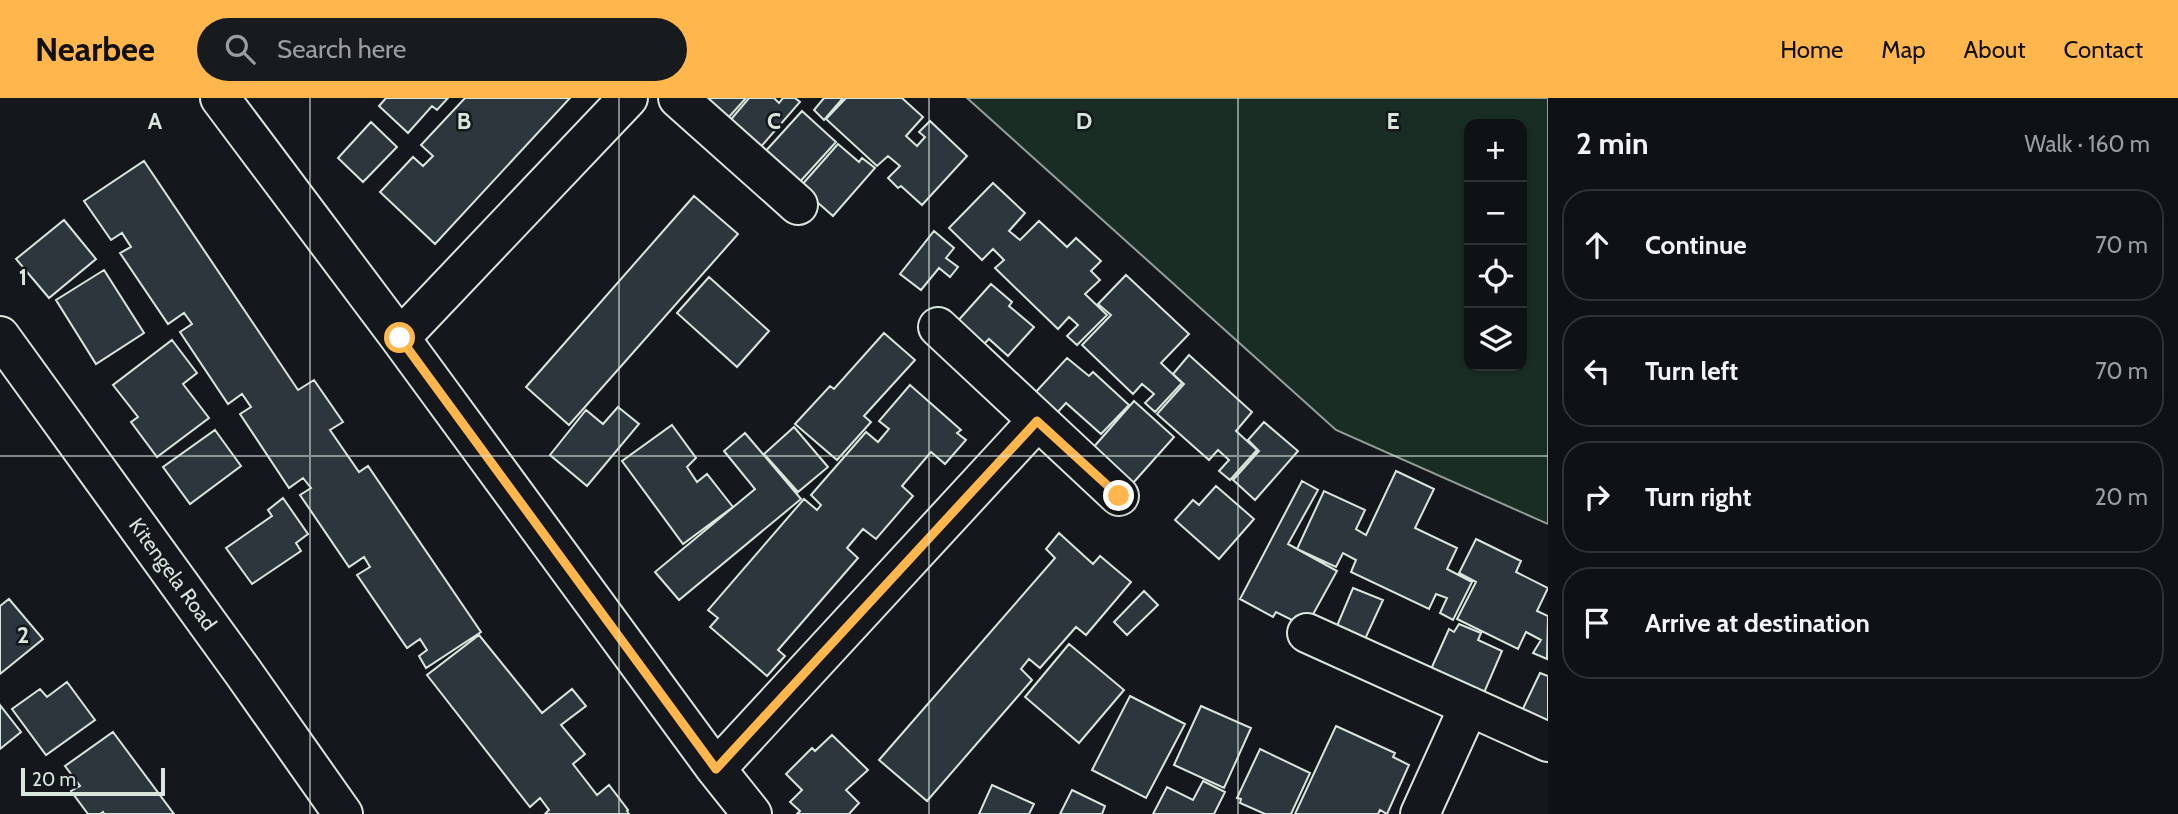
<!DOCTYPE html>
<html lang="en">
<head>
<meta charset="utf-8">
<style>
  :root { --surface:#0f1215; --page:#181b1e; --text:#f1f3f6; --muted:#9b9ea0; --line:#2f3234; --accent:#ffb74d }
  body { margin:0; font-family:Cabin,sans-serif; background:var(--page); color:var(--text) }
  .controls { position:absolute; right:21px; top:21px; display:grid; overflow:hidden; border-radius:14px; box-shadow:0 2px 5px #0004 }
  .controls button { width:63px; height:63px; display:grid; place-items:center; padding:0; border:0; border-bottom:2px solid var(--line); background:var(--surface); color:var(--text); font:35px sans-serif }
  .scale { position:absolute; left:21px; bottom:18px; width:144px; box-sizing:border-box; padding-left:7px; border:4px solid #d8e6dc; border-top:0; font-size:19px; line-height:24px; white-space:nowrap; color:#d8e6dc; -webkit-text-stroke:5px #14181c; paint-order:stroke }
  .stop { position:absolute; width:21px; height:21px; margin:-16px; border:5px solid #ffb74d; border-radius:50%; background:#fff }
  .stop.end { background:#ffb74d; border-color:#fff; box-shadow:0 2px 7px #0008 }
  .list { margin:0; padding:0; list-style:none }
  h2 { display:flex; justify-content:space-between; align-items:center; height:91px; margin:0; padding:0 28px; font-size:30px }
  h2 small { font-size:23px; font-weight:400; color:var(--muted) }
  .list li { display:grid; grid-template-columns:46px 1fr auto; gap:21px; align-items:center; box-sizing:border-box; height:112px; margin:0 14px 14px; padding:0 14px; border:2px solid var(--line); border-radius:28px }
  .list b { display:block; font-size:26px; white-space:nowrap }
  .list em { font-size:23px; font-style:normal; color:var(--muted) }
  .icon { flex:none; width:38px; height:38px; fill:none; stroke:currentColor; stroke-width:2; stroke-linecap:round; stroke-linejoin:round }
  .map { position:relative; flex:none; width:1548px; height:716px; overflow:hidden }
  header { display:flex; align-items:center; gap:42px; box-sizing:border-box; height:98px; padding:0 35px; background:var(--accent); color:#111 }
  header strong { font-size:33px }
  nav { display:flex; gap:38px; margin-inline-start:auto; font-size:24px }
  .search { width:490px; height:63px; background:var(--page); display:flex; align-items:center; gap:18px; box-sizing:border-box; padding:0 24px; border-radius:38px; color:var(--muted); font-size:26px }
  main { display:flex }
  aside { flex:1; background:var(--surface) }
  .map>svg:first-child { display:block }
  .green { fill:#1a2d24; stroke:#939e99; stroke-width:2; fill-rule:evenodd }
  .building { fill:#2c363c; stroke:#d8e6dc; stroke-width:2 }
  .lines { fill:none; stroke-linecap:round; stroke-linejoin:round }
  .minor-casing { stroke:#d8e6dc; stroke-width:42 }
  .minor { stroke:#14181c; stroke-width:38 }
  .route { stroke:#ffb74d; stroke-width:9 }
  .grid { fill:none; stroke:#d8e6dc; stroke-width:2; stroke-opacity:0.55 }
  .labels { text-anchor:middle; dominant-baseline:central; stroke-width:5; stroke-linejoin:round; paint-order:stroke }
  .street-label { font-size:21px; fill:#d8e6dc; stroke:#14181c }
  .grid-label { font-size:23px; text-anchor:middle; font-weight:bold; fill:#d8e6dc; stroke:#14181c; stroke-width:5; stroke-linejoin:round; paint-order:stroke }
</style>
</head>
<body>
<header>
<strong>Nearbee</strong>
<div class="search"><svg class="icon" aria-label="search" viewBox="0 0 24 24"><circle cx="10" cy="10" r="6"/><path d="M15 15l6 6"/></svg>Search here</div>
<nav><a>Home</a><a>Map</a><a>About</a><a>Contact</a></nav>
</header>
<main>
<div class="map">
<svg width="1548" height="716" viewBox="0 0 1548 716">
  <rect width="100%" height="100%" fill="#14181c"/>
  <path class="green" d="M967 0H1548V426L1336 332ZM1469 26H1522V268H1469Z"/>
  <path class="building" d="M386 0H448L437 12 432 8 408 35 379 8Z
    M465 0H570L435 146 380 94 413 59 423 68 433 58 421 47Z
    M705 0H746L728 20Z
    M749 0H774L779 5 783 0H795L800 4 759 51 728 25Z
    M824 0H843L824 22 814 12Z
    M846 0H902L923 19 906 38 917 48 925 39 919 34 930 23 967 58 922 107 901 88 898 90 888 80 900 68 888 58 877 68 826 21Z
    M802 13 836 44 797 87 763 56Z
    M371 24 397 49 363 84 338 60Z
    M838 46 859 64 862 60 875 70 833 118 800 89Z
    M144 63 298 292 314 282 343 324 330 332 359 374 368 368 481 534 426 570 419 558 427 552 420 541 407 550 357 477 370 469 364 459 349 469 300 397 311 390 303 380 289 390 240 316 251 309 242 296 228 306 180 234 192 226 184 215 168 226 120 155 131 149 122 135 111 142 84 103Z
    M993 85 1025 115 1009 133 1020 142 1039 123 1067 149 1076 140 1101 163 1091 173 1100 182 1085 196 1107 217 1077 247 1067 238 1078 227 1069 219 1058 231 995 170 1004 162 993 151 982 162 949 130Z
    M694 98 738 136 569 327 526 289Z
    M64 122 96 161 49 200 16 161Z
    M934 133 954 150 946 160 958 169 950 179 939 170 921 192 900 176Z
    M104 172 144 235 96 266 56 202Z
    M1126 177 1189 236 1161 265 1182 285 1155 314 1145 305 1154 296 1142 286 1133 296 1082 247 1111 217 1098 206Z
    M709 179 769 233 737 269 677 215Z
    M991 186 1012 204 1009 208 1034 229 1008 258 989 241 983 247 956 225Z
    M884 235 915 262 864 318 871 324 837 362 795 326 830 288 834 291Z
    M172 242 197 275 183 286 209 320 157 359 131 324 138 319 113 287Z
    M1189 257 1252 314 1236 333 1257 352 1230 382 1219 373 1229 362 1218 352 1209 362 1157 316 1184 286 1173 276Z
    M1067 260 1089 278 1093 274 1129 307 1101 336 1066 305 1055 317 1033 297Z
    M910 287 961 332 957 335 966 342 945 366 931 354 902 388 913 398 876 441 863 431 847 450 858 460 778 552 785 558 767 578 710 529 718 520 708 512 804 401 817 412 821 407 811 397 866 334 878 344 889 331 879 323Z
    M1134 303 1174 339 1133 385 1092 351Z
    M618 309 639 326 587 388 550 357 586 312 603 326Z
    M1264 324 1298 353 1255 402 1233 382 1259 353 1248 342Z
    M672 327 696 360 687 369 697 384 707 376 733 409 683 446 622 363Z
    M794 329 828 369 798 394 764 356Z
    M215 332 241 368 190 406 163 369Z
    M745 335 801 401 679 502 655 474 755 391 724 353Z
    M1396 373 1434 391 1415 430 1457 450 1447 471 1472 484 1453 522 1440 515 1447 500 1436 496 1429 511 1351 474 1356 462 1343 455 1336 469 1297 451 1324 393 1365 412 1356 431 1366 437Z
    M1302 383 1318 392 1288 446 1337 473 1306 529 1276 514 1273 519 1240 501Z
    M1216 388 1254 421 1219 461 1175 422 1193 402 1199 407Z
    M283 400 308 436 296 445 301 453 252 486 226 450 272 418 268 412Z
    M1059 435 1093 466 1100 458 1131 484 1086 537 1076 529 1040 570 1029 561 1021 571 1032 582 927 703 879 662 1055 460 1046 451Z
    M1476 441 1521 463 1516 474 1548 490 1537 513 1548 518 1547 561 1533 555 1541 542 1526 534 1518 551 1457 521 1476 484 1459 475Z
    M1353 490 1383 502 1359 554 1331 542Z
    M1144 493 1158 507 1127 537 1114 524Z
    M9 501 43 541 0 576V508Z
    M1459 526 1481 535 1478 542 1502 553 1480 604 1427 580 1449 531 1454 534Z
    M479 537 542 615 572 591 586 608 561 627 585 656 573 666 597 697 609 687 628 712 627 713 629 716H545L549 712 540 700 530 709 427 577Z
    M1069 546 1124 592 1079 645 1025 599Z
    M1540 575 1548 578V633L1519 619Z
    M67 584 95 622 46 657 12 611 40 591 47 599Z
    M1130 598 1185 626 1146 700 1092 672Z
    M0 607 21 634 0 651Z
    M1201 608 1251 630 1224 690 1174 667Z
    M1336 628 1395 655 1393 659 1409 667 1387 716 1380 712 1378 716H1295Z
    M113 634 174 716H104L103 714 100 716H88L71 693 80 688 65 668Z
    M832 637 868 672 846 692 859 705 849 716H797L800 713 790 704 802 692 786 676 812 650 815 653Z
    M1260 651 1310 675 1291 716H1265L1240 705 1241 701 1237 700Z
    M1203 683 1225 694 1214 716H1153L1167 689 1193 702Z
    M992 687 1034 706 1029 716H979Z
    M1072 692 1105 708 1102 716H1060Z"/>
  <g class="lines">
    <defs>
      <path id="minor" d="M220 0 400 240 716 671 752 716
        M678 0 798 107
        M938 229 1119 398
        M0 238 243 574 343 716
        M400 240 628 0
        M1307 535 1548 644
        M716 671 1037 323
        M1420 716 1469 608"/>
    </defs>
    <use href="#minor" class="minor-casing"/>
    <use href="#minor" class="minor"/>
  </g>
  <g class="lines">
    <path class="route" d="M400 240 716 671 1037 323 1119 398"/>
  </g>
  <path class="grid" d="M310 0V716M619 0V716M929 0V716M1238 0V716M0 358H1548"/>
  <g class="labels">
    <g class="street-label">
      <text transform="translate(173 476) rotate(54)">Kitengela Road</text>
    </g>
  </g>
  <g class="grid-label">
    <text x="155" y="31">A</text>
    <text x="464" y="31">B</text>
    <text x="774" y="31">C</text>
    <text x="1084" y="31">D</text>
    <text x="1393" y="31">E</text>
    <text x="23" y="187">1</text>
    <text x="23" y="545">2</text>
  </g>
</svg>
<div class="controls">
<button>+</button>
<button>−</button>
<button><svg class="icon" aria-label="locate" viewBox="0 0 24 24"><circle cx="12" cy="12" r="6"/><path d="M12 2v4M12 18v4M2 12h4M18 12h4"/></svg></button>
<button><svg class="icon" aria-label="layers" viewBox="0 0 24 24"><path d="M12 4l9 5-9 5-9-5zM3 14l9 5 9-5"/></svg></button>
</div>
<div class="scale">20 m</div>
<div class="stop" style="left:400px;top:240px"></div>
<div class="stop end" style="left:1119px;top:398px"></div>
</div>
<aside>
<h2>2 min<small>Walk · 160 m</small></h2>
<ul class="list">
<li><svg class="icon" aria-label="ahead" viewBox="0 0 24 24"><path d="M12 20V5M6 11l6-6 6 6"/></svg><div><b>Continue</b></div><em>70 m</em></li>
<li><svg class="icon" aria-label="left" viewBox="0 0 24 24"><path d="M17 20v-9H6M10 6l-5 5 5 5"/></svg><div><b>Turn left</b></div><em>70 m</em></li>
<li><svg class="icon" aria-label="right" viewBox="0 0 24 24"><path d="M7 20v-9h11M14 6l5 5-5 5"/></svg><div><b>Turn right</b></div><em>20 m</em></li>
<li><svg class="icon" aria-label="arrive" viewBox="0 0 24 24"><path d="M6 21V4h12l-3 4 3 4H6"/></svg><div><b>Arrive at destination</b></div></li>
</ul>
</aside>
</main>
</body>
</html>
